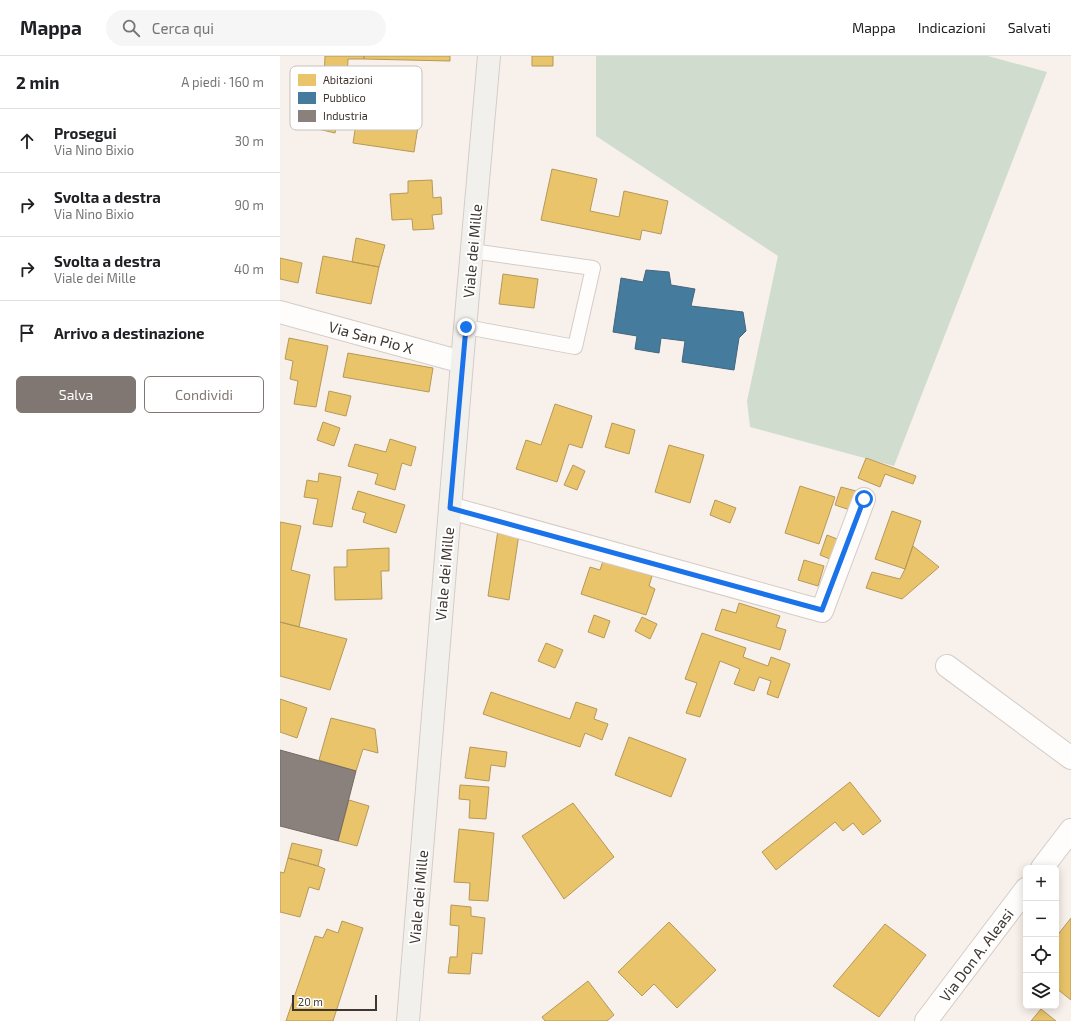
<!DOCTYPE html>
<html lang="it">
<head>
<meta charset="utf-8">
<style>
  :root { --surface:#fff; --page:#f6f6f6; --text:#202124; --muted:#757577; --line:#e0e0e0; --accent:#807772 }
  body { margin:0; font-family:"Exo 2",sans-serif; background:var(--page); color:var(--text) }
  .controls { position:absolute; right:12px; bottom:12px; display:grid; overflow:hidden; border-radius:6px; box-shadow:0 2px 10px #0003 }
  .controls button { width:36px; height:36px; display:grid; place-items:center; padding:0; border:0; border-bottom:1px solid var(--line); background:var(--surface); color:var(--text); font:20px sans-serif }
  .scale { position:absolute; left:12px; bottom:10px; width:85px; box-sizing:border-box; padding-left:4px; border:2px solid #403631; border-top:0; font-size:11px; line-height:14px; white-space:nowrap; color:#403631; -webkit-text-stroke:3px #fff; paint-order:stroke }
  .stop { position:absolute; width:12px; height:12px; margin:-9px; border:3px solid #1a73e8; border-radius:50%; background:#fff }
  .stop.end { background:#1a73e8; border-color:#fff; box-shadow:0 1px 4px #0008 }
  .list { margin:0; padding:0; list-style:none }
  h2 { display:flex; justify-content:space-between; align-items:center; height:52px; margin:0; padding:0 16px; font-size:17px }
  h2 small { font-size:13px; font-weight:400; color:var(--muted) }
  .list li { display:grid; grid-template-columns:26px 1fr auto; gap:12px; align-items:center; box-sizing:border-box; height:64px; padding:0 16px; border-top:1px solid var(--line) }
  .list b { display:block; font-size:15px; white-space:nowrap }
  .list p { margin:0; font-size:13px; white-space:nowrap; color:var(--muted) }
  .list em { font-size:13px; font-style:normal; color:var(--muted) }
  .actions { display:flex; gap:8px; padding:12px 16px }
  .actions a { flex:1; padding:9px 0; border:1px solid var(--accent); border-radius:6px; text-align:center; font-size:14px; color:var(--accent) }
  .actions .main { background:var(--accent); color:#fff }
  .icon { flex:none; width:22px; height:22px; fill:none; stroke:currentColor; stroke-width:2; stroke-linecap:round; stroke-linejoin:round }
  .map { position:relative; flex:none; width:791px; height:965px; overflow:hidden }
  header { display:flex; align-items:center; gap:24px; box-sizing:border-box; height:56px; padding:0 20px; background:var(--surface); border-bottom:1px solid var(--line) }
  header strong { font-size:19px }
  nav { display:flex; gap:22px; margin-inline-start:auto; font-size:14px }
  .search { width:280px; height:36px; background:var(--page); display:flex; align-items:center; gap:10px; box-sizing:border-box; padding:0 14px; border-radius:22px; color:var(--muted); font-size:15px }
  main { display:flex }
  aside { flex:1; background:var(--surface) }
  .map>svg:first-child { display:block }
  .green { fill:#d0ddce }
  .homes { fill:#e9c46a; stroke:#b69959 }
  .public { fill:#457b9d; stroke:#44667d }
  .industry { fill:#8a817c; stroke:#746a66 }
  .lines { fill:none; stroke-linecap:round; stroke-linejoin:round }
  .service-casing { stroke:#d4ccc7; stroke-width:16 }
  .minor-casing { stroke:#d4ccc7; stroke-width:24 }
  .secondary-casing { stroke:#d4ccc7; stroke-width:24 }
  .service { stroke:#fefdfc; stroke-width:14 }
  .minor { stroke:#fefdfc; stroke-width:22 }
  .secondary { stroke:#f2f0ed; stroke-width:22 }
  .route { stroke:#1a73e8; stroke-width:5 }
  .labels { text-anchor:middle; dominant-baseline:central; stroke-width:4; stroke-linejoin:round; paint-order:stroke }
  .street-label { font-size:15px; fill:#403631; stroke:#fff }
  .key { fill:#fff; stroke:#c6c3c1; stroke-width:1 }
  .key-label { font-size:11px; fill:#403631 }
</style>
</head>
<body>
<header>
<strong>Mappa</strong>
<div class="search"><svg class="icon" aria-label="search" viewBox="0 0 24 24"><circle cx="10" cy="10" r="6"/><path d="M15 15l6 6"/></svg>Cerca qui</div>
<nav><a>Mappa</a><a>Indicazioni</a><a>Salvati</a></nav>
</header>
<main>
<aside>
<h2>2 min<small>A piedi · 160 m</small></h2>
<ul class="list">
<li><svg class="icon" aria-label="ahead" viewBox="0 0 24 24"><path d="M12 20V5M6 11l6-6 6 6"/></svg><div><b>Prosegui</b><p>Via Nino Bixio</p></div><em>30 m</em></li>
<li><svg class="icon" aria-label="right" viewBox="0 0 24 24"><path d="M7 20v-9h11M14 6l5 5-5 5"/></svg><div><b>Svolta a destra</b><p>Via Nino Bixio</p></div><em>90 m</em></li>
<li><svg class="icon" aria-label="right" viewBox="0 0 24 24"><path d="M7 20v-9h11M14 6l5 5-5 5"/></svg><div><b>Svolta a destra</b><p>Viale dei Mille</p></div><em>40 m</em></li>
<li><svg class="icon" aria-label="arrive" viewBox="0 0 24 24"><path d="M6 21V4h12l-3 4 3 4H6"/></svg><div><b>Arrivo a destinazione</b></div></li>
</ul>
<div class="actions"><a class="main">Salva</a><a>Condividi</a></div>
</aside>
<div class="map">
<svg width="791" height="965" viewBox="0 0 791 965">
  <rect width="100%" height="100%" fill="#f8f0eb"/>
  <path class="green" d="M316 0H708L767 16 614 410 470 371 467 345 498 200 316 80Z"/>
  <path class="homes" d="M45 0H84V3H68L67 27 44 26Z
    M84 0H170V5L84 3Z
    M252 0H273V10H252Z
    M79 49 140 58 134 96 73 87Z
    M41 58 59 62 55 77 38 73Z
    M272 113 317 123 310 155 339 161 344 135 388 145 381 178 362 174 360 184 261 164Z
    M152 124 153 142 161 141 162 158 152 159 154 173 133 174 132 163 112 164 110 138 128 137V125Z
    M76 182 105 189 99 211 72 206Z
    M43 200 99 211 91 248 36 237Z
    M0 202 22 207 18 227 0 223Z
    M223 218 258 223 254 252 219 248Z
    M9 282 48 290 36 351 14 348 18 325 10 323 13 305 5 303Z
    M68 297 153 312 149 336 63 321Z
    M49 335 71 340 66 360 45 355Z
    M275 348 312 360 302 392 289 388 277 426 236 413 246 384 261 389Z
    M43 366 60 372 54 390 37 384Z
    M332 367 355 374 349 398 325 391Z
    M110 383 136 391 131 410 122 407 115 434 95 428 98 418 68 410 75 388 106 396Z
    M389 389 424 399 410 447 375 436Z
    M586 402 636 420 633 428 605 418 600 431 578 422Z
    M293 409 305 415 297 434 284 429Z
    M39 417 61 421 52 471 33 468 38 443 24 441 27 424 38 426Z
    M520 430 555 441 539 488 505 477Z
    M561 431 576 435 570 454 555 449Z
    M78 435 125 449 116 477 83 466 86 457 72 453Z
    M435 444 456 452 450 467 430 459Z
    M612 455 641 465 625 513 595 503Z
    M0 466 21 470 11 514 30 519 19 571 0 566Z
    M218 474 239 478 229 544 208 540Z
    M547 479 562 485 555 505 540 499Z
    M633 490 659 511 622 543 586 532 592 516 620 523 625 513Z
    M109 492V515H101L102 543 55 544 54 511H67V494Z
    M524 504 544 510 538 530 518 524Z
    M323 505 372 520 369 530 375 533 366 559 301 538 310 511 320 514Z
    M459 547 500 560 496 571 506 574 500 594 435 574 442 553 456 557Z
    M314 559 330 565 324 582 308 576Z
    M362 561 377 568 370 583 355 575Z
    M0 566 67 583 50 634 0 620Z
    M422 577 466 592 463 601 488 610 491 601 510 608 498 642 487 638 491 625 479 621 474 635 454 628 460 613 440 605 420 661 406 657 417 627 405 623Z
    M266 587 283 594 275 612 258 605Z
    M211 636 290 663 296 646 317 653 314 663 328 668 322 684 305 677 300 691 203 658Z
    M0 643 27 652 17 682 0 676Z
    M51 662 95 673 98 697 83 693 76 715 39 704Z
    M349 681 406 703 391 741 335 719Z
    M190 691 227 696 225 711 211 709 209 725 185 722Z
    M570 726 601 765 583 779 573 767 563 775 555 766 496 814 482 796Z
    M180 729 209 731 206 763 189 762 190 744 179 743Z
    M69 744 89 750 77 790 58 785Z
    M293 747 334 801 284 843 242 780Z
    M179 773 214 777 208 845 189 844 190 827 174 826Z
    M12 787 42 794 38 810 8 802Z
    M8 802 38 810 45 813 39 834 29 831 20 861 0 856V816L4 817Z
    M171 849 191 851V860L205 862 202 898 192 897 190 918 168 917 170 901H177L179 870 170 869Z
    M791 862V944L776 932V881Z
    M62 865 83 872 53 965H6L35 880 43 882 47 873 58 877Z
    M389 866 436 914 397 952 374 928 362 940 338 916Z
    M605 868 646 899 599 961 553 930Z
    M308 925 334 959 327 965H265L262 961Z
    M761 953 776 965H751Z"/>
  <path class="public" d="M366 214 389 216 391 229 415 233 411 250 463 256 466 275 459 282 454 314 402 306 405 285 381 282 379 297 355 293 357 280 333 276 341 222 363 226Z"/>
  <path class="industry" d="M0 694 76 715 58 785 0 770Z"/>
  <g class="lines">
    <defs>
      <path id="service" d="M186 271 295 291 313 212 192 195"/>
      <path id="minor" d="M0 256 182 306
        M170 452 542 555 584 443
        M667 610 791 702
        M762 812 791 774
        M646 965 746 833"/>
      <path id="secondary" d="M128 965 182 306 209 0"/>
    </defs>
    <use href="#service" class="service-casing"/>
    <use href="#minor" class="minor-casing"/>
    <use href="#secondary" class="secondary-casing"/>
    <use href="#service" class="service"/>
    <use href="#minor" class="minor"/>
    <use href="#secondary" class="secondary"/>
  </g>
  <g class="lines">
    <path class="route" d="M186 271 170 452 542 554 584 443"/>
  </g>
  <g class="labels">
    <g class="street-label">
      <text transform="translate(192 195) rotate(-85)">Viale dei Mille</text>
      <text transform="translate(91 281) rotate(15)">Via San Pio X</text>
      <text transform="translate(164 518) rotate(-85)">Viale dei Mille</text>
      <text transform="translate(138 841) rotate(-85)">Viale dei Mille</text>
      <text transform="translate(696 899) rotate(-53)">Via Don A. Aleasi</text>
    </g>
  </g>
  <rect x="10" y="10" width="132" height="64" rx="6" class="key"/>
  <rect x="18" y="18" width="18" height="12" fill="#e9c46a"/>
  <rect x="18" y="36" width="18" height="12" fill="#457b9d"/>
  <rect x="18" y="54" width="18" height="12" fill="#8a817c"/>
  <g class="key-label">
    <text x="43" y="28">Abitazioni</text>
    <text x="43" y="46">Pubblico</text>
    <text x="43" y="64">Industria</text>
  </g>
</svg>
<div class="controls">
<button>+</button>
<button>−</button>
<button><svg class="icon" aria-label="locate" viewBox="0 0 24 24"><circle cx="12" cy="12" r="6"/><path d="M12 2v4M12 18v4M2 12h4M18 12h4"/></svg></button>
<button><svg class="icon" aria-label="layers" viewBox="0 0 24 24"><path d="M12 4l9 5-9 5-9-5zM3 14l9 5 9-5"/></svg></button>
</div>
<div class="scale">20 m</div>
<div class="stop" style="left:584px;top:443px"></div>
<div class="stop end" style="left:186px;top:271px"></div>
</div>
</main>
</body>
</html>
